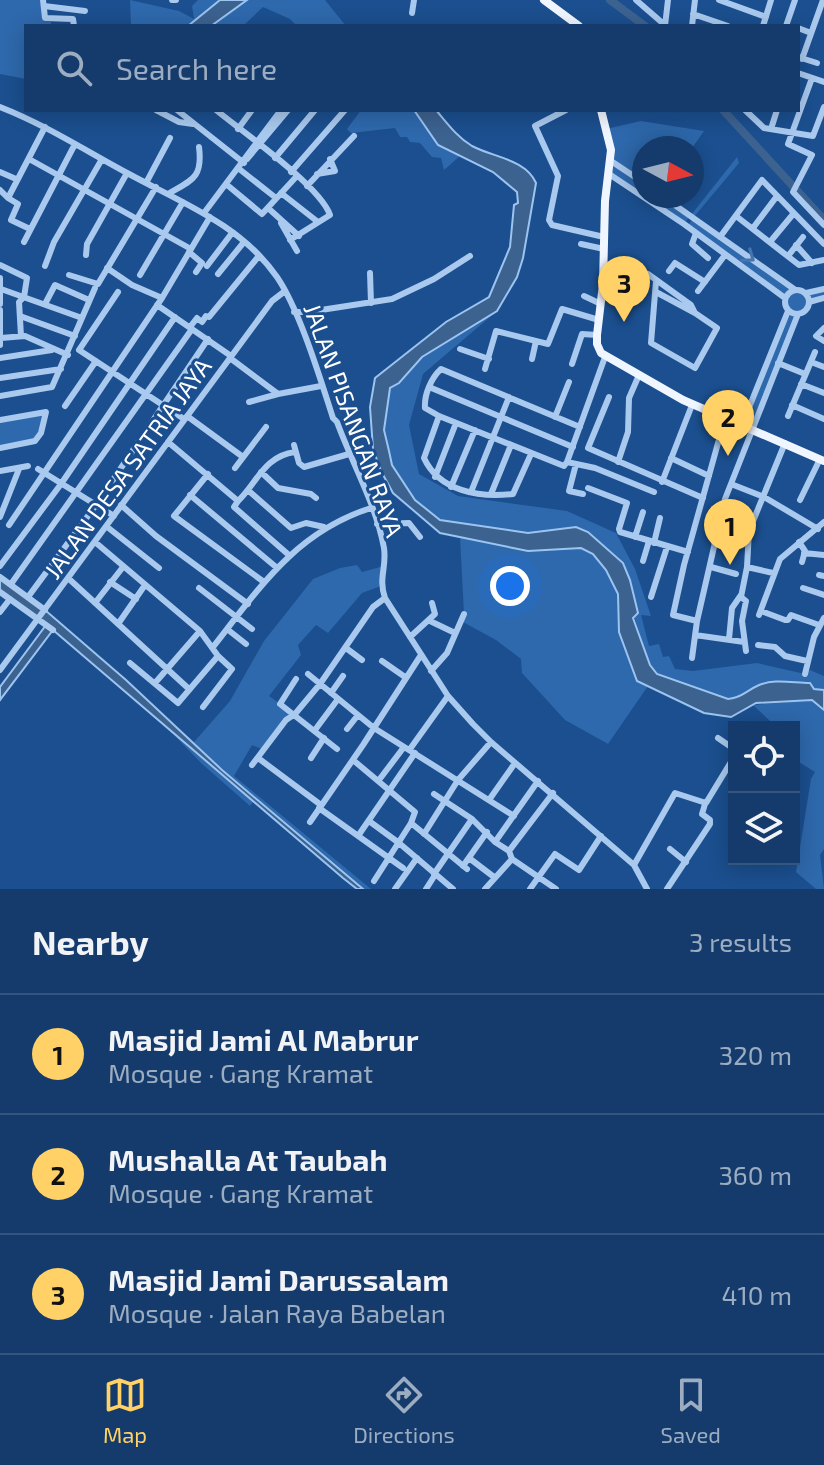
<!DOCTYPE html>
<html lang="en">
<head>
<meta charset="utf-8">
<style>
  :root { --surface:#143b6b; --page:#1d4271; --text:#f1f3f6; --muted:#9dadc1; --line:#33557e; --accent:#ffd166 }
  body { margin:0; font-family:"Exo 2",sans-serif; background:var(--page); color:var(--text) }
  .controls { position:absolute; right:24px; bottom:24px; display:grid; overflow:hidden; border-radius:0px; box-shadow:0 4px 20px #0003 }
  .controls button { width:72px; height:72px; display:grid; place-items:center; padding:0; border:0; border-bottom:2px solid var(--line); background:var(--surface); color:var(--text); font:40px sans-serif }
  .compass { position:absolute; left:632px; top:136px; width:72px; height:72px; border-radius:50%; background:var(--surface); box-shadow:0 4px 20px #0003; rotate:97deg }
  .you { position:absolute; left:510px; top:586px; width:28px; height:28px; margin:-20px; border:6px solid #fff; border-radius:50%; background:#1a73e8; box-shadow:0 0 0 12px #1a73e833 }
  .badge { display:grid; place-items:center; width:52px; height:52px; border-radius:50%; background:var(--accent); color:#111; font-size:26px; font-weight:700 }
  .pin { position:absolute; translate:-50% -66px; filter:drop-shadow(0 2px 4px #0008) }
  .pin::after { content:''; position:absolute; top:42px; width:28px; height:24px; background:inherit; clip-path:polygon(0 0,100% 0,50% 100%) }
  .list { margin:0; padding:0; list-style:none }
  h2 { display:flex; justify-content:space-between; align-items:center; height:104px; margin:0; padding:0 32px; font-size:34px }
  h2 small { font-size:26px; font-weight:400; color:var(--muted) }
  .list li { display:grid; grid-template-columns:52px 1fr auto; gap:24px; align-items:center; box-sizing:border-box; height:120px; padding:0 32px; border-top:2px solid var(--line) }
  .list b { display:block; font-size:30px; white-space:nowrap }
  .list p { margin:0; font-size:26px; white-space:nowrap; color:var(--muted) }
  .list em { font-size:26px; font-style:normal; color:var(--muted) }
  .icon { flex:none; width:44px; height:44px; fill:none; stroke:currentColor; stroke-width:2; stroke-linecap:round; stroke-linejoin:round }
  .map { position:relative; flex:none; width:824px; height:889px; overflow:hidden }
  .search { position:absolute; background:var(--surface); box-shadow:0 4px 20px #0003; left:24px; right:24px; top:24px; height:88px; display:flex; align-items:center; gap:20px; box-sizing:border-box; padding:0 28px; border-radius:0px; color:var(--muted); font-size:30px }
  .sheet { height:464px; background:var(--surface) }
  nav { display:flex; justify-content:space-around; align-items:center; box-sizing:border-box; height:112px; border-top:2px solid var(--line); background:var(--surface); font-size:22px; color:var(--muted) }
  nav a { display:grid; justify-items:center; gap:4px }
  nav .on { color:var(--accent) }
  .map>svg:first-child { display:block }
  .green { fill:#2e69ad }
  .water { fill:#3c6290; stroke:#9cc4f0; stroke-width:2 }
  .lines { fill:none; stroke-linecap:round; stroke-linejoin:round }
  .river { stroke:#3c6290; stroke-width:8 }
  .minor { stroke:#a9c9ee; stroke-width:6 }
  .major { stroke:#f0f6ff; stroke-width:8 }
  .oneway { stroke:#4674ac }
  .labels { text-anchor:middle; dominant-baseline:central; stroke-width:6; stroke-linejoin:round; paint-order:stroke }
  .street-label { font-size:24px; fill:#fff; stroke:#1b4f8f }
</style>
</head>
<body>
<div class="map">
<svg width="824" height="889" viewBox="0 0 824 889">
  <rect width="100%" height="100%" fill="#1b4f8f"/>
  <path class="green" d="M0 0H41L43 21 51 22V26H26V79L0 74Z
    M130 0 179 11 194 19 192 6 198 0H220L188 26H131Z
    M247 0H325L346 26H297L290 19 263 7 243 26H211Z
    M361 110H414L439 145 460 156 444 170 441 158 432 157 420 143 410 142 407 137H400L395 128 351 133 347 129Z
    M641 121 704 131 692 148H644V196H662L691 215 737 157 739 163 694 217 793 289 806 293 824 289V298L809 302 803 312 798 314 754 429 742 425 788 311 784 299 687 227 693 218 690 216 684 224 609 174 606 129Z
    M497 311 423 374 409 425 419 474 458 496 567 511 616 533 635 569 651 616 641 615 649 646 659 644 663 657 669 656 675 669 693 671 757 663 805 674 810 670 824 676V690L815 689 809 683C793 683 773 678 757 686 746 691 741 698 728 699L657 674 650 665 613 553 576 527 528 533 440 520 415 500 392 465 384 430 390 388 399 383 422 357Z
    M46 412 35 441 0 448V420Z
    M460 537 528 551 581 548 593 554 606 570 618 594 619 632 637 680 648 686 608 744 565 720 522 673 521 659 496 640 461 621 464 614Z
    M357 565 362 572 384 566 381 586 362 593 328 633 316 625 298 645 301 655 269 696 295 714 264 750 252 745 234 776 371 889H363L222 770 178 729 174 734 253 802 250 806 201 763 173 734 52 628 45 610 194 742 230 701 264 641 313 579 340 568Z
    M812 700 824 710V849L820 855 824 889H816L796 872 811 779 815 772 794 759V727H767L770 721 753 705Z"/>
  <path class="water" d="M220 0H247L211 26H188Z
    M414 110H436C447 123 457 137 472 146 492 157 526 159 536 183L523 258 517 277 497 311 422 357 399 383 390 388 384 430 389 451 392 465 415 500 440 520 528 533 576 527 588 532 623 563 630 580 638 613 633 618 650 665 657 674 728 699C741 698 746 691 757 686 773 678 793 683 810 683L814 689 824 690V710L812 700 756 703 731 717 704 713 637 681 619 632 618 594 606 570 593 554 581 548 528 551 440 533 393 493 381 471 373 449 370 407 375 378 446 322 489 297 510 247 514 205 518 203 517 192 493 172 438 145Z
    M0 577 45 610 126 680 222 770 363 889H357L343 878 53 630 0 700V687L46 625 0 591Z"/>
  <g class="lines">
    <path class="river" d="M610 0 645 26
      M723 110 824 220"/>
    <path class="minor" d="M43 0 45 18 73 19 74 26
      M172 0H176
      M636 0 666 26
      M719 0 766 17
      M44 6 85 11
      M412 13 414 0
      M693 14 728 26
      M665 26 668 0
      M692 26 695 0
      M763 26 771 0
      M786 26 795 0
      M798 28 811 33
      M798 57 817 63
      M802 59 823 0
      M798 73 824 82
      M812 78 788 144 812 155 793 192 824 225
      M0 107C46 125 86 151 129 174 182 203 241 225 277 277 300 311 320 378 333 418L337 422C352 463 376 504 384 548 387 567 378 578 385 598L448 696 473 724 491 742 634 865 647 889
      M156 110 179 122 193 124
      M177 110 244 163
      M216 110C243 132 320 186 330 215L290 240
      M566 110 535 126 558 176 549 220 552 225 604 237
      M745 110 764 128 813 136 824 107
      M238 129 252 110
      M771 129 777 110
      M275 158 315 110
      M29 159 191 249
      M247 159 288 110
      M611 161 644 183
      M238 168 276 198
      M0 172 16 179
      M291 172 345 110
      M317 174 335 171 330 159
      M609 174 684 224 785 298
      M146 183 170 138
      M226 184 262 214 296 177
      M307 186 354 136
      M0 190 8 198
      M281 193 318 222
      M168 194C192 180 203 178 199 147
      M662 196 794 289
      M268 208 299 236
      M204 213 281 110
      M736 216 799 265 824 260
      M281 223 297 251
      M753 228 777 196
      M30 229 11 220 18 204 8 198 45 127
      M696 233 692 244 708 258
      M720 237 762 180 824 244
      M24 242 75 144
      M770 242 794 213
      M581 244 604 249
      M796 245 812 263
      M189 252 202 263 196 272
      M86 255 87 244 127 173
      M788 256 803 237
      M0 265 27 278 24 297 19 302 21 336
      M45 266 54 242 102 159
      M207 266 232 233
      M603 267 648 274 691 305 695 313 656 292
      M107 268 132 285 162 298
      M669 271 675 263 705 282
      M370 273 371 303
      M218 274 244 242
      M69 275 98 284 156 187
      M140 275 183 202
      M0 278V304
      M656 281 651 343 695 368 717 328 695 313
      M1 289 82 318
      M785 302a12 12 0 1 1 24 0a12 12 0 1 1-24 0Z
      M698 291 725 255
      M118 292 79 350 184 419
      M806 293 824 289
      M584 296 601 304
      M809 302 824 298
      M45 304 55 285 89 300
      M157 305 231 356
      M0 310V345
      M294 312H308L392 299 434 279 470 256
      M20 316 75 336
      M190 327 197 318 202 322 206 316 209 317 258 257
      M824 328 816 336 824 341
      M1 338 25 336 68 355
      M460 349 489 359
      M0 358 52 350
      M230 358 278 394
      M532 359 536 341
      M811 362 824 367
      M778 363 805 374
      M572 364 582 334 597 335
      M485 369 496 331 548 344 562 309 599 320
      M0 378 61 369
      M801 384 824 393
      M429 387 573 447
      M0 396 52 387 95 288
      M609 397 588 448 703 498
      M249 402 278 394 321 386
      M792 405 824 419
      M65 406 96 361
      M187 416 243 457
      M439 416 424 458C439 491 479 498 513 494L531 454
      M788 416 815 352
      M555 417 569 382
      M0 420 46 412 41 433 35 441 0 448
      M742 425 788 311
      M580 427 441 369C431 378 424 395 425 408L439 416 564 466 567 462 605 357
      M168 442 238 501 234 507 290 556
      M294 445 299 463 304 467 349 454
      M671 458 709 476
      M567 462 595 468 654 492
      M618 462 628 432 629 398 639 375
      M576 464 569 491 583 494
      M235 468 266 427
      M38 469 114 516
      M0 471 28 466
      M261 472 278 488 311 494 316 498
      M208 474 174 516 264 582
      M435 477 456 423
      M662 482 692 405
      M731 484 764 497 818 529
      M451 487 475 430
      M588 488 627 503 619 529 620 532 688 552
      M249 491 291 528 306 523 324 527
      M471 492 509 397
      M491 494 511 445
      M190 495 276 567
      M800 500 820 459
      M238 501C257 483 264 456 295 452
      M121 505 156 536 248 604
      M0 517 19 469
      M377 524 409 523 420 537
      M9 525 162 298 210 217
      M106 526 159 568
      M716 534 748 537
      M635 537 643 512
      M95 542 200 631 218 656 232 669 203 707
      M799 542 805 551 802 562
      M654 543 660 518
      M804 553 824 555
      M643 561 649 541
      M0 566 61 484 175 317
      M711 567 736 574
      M747 567 773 573
      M819 575 824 576
      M0 577 45 610
      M68 578 189 689
      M110 582 136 599
      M11 584 192 329
      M199 588 252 629
      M803 588 824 595
      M0 592 53 630
      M28 597 96 505 208 339
      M651 597 667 547
      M95 603 123 567
      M761 611 785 620H788L791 615 819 625
      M0 612 10 599
      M759 615 780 559 824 522
      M430 621 455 633
      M697 621 673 615 684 565 725 418
      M118 624 145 585
      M227 629 246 644
      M695 635 744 642
      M410 637 435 614 432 603
      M729 639 732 608 741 595
      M758 645 775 647 785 656 807 661
      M213 647C260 587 296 532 371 508
      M346 648 362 660
      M746 651 742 621 746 601 741 597 747 567 749 531 785 443
      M692 658 697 621 725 499 798 314
      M382 661 405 677
      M130 663 178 703 218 656
      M0 670 272 301 285 291
      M431 671 447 653 464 614
      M308 674 374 728 514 816
      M805 674 814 637 824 618
      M296 679 280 704 337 749
      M155 683 200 631
      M331 693 343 676
      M347 729 358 715
      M315 730 338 699
      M718 738 734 749
      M410 749 448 696
      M258 758 321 805
      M311 758 324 738
      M353 760 415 812 411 823 374 881
      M252 765 286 720 295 714 320 684 373 607 385 598
      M379 780 404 747
      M434 794 472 819 495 842 509 851
      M489 800 515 763
      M319 808 403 868
      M369 821 399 843 453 889
      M310 822 363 745 421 655
      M411 823 467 869
      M424 834 458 780 491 742
      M358 836 415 753
      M495 842 538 781
      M670 849 686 862
      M469 858 494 877
      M512 859 556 889
      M634 865 675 793 706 803 734 757
      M463 866 487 832
      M434 874 472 819
      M395 889 417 858
      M426 889 435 875
      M485 889 512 859 509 851 553 793
      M530 889 555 854 579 870 601 836
      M667 889 710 824V820L702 814 705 804"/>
    <path class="major" d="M544 0 579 26
      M601 110 611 150 605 201 603 284 597 335V344L601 353 683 400 824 461"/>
  </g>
  <defs><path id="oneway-chevron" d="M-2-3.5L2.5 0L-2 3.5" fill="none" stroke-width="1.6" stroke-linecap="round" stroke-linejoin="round" transform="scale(2)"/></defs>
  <use class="oneway" href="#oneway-chevron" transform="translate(749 257) rotate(36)"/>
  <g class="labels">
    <g class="street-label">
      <text transform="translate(354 420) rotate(70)">JALAN PISANGAN RAYA</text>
      <text transform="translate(127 468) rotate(-54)">JALAN DESA SATRIA JAYA</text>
    </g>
  </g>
</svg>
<div class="controls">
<button><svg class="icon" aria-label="locate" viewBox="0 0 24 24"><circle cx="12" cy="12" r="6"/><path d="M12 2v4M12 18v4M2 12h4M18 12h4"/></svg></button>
<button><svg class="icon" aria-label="layers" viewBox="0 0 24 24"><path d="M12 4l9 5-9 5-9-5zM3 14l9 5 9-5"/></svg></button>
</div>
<svg class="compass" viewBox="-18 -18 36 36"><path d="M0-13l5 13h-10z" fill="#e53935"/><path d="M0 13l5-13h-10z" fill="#9dadc1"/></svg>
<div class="you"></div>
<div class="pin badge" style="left:730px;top:565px">1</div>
<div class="pin badge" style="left:728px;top:456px">2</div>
<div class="pin badge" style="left:624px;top:322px">3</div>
<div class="search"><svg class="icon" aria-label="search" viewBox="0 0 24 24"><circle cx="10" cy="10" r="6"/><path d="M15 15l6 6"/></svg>Search here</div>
</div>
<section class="sheet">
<h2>Nearby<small>3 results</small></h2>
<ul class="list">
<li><span class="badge">1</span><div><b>Masjid Jami Al Mabrur</b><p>Mosque · Gang Kramat</p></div><em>320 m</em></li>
<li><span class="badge">2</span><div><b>Mushalla At Taubah</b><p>Mosque · Gang Kramat</p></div><em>360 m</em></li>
<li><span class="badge">3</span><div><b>Masjid Jami Darussalam</b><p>Mosque · Jalan Raya Babelan</p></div><em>410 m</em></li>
</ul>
</section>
<nav>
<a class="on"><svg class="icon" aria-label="map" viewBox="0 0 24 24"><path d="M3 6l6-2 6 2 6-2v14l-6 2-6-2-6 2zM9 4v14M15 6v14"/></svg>Map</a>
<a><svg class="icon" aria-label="directions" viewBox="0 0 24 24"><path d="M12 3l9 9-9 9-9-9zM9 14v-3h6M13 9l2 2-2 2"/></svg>Directions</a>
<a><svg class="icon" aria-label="saved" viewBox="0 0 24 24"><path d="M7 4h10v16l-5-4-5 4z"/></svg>Saved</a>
</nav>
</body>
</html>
